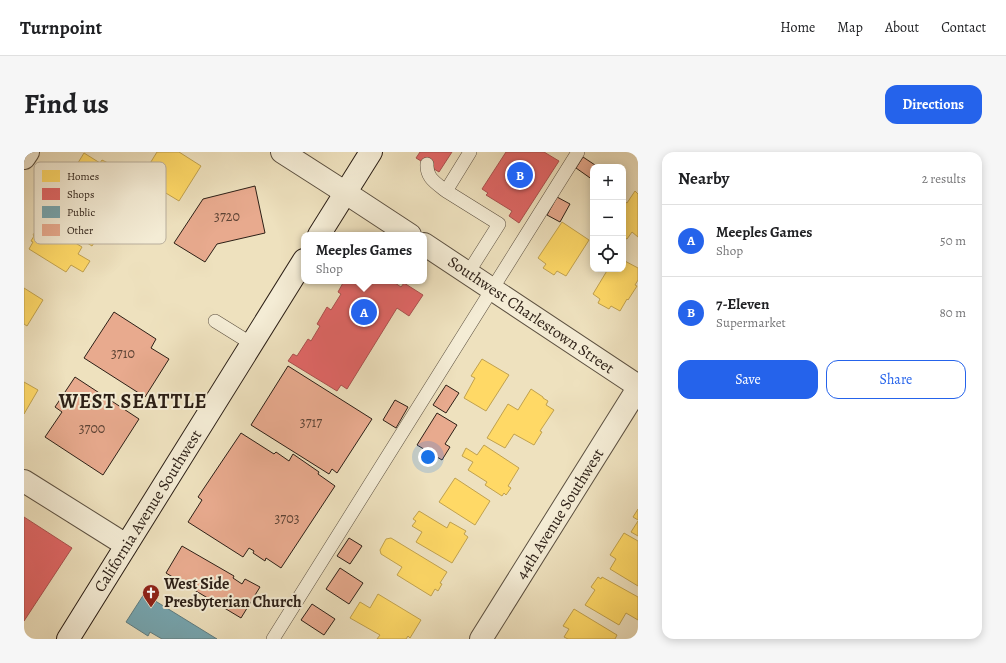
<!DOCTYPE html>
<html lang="en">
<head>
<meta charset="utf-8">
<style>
  :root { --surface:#fff; --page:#f6f6f6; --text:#202124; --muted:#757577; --line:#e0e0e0; --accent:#2563eb }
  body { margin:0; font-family:Alegreya,serif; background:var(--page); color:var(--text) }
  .controls { position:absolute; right:12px; top:12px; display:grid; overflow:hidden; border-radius:8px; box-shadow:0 2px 10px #0003 }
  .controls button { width:36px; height:36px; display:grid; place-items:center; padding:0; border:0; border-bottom:1px solid var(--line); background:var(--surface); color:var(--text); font:20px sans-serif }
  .you { position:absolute; left:404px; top:305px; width:14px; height:14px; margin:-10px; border:3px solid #fff; border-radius:50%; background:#1a73e8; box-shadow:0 0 0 6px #1a73e833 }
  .badge { display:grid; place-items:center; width:26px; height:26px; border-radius:50%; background:var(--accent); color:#fff; font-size:13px; font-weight:700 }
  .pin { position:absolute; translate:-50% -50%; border:2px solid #fff; box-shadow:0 1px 4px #0006 }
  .popup { position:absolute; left:277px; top:80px; width:126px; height:52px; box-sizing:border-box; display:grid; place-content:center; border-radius:8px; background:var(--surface); filter:drop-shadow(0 1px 3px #0005); font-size:13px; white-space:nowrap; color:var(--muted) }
  .popup b { font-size:15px; color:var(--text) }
  .popup::after { content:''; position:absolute; left:50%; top:100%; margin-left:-8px; border:8px solid transparent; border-top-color:var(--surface) }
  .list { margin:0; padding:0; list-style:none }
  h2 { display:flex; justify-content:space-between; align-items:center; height:52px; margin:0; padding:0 16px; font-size:17px }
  h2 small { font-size:13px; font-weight:400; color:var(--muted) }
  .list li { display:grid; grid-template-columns:26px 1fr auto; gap:12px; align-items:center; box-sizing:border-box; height:72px; padding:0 16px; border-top:1px solid var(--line) }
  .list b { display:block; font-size:15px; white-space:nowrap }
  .list p { margin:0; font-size:13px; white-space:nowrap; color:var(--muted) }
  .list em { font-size:13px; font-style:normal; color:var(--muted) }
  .actions { display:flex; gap:8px; padding:12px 16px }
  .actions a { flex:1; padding:9px 0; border:1px solid var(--accent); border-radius:12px; text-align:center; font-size:14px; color:var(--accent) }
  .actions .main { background:var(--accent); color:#fff }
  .icon { flex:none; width:22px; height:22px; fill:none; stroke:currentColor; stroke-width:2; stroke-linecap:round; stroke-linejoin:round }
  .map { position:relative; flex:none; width:614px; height:487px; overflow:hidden; border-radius:12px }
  header { display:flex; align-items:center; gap:24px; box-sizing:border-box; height:56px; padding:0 20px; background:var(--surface); border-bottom:1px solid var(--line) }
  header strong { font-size:19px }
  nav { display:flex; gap:22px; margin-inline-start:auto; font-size:14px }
  .intro { display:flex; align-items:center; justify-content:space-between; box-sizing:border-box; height:96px; padding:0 24px }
  h1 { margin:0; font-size:28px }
  .button { padding:10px 18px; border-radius:12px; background:var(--accent); color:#fff; font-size:14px; font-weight:700 }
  main { display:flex; gap:24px; padding:0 24px }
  aside { flex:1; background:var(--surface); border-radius:12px; box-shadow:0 2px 10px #0003 }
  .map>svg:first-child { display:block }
  .homes { fill:#ffd966; stroke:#c0a14e }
  .shops { fill:#e06666; stroke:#aa514e }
  .public { fill:#76a5af; stroke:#607d81 }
  .building { fill:#e8aa8e; stroke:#2c1f16 }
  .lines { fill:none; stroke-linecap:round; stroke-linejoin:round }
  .service-casing { stroke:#5c5040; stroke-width:14 }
  .minor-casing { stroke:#5c5040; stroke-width:24 }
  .tertiary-casing { stroke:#5c5040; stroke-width:24 }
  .secondary-casing { stroke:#2c1f16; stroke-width:24 }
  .service { stroke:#f4ecd5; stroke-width:13 }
  .minor { stroke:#f4ecd5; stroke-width:22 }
  .tertiary { stroke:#f4ecd5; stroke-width:22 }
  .secondary { stroke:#f4ecd5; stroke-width:22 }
  .labels { text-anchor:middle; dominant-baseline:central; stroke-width:4; stroke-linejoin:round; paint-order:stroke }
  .number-label { font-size:14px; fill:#5b4234 }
  .street-label { font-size:16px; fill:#2c1f16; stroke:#f4ecd5 }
  .poi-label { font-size:16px; font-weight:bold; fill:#2c1f16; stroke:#f4ecd5; text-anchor:start }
  .district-label { font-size:20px; font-weight:bold; letter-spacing:1px; fill:#2c1f16; stroke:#f4ecd5 }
  .key { fill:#f4ecd5; stroke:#b8ae9c; stroke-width:1 }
  .key-label { font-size:11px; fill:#2c1f16 }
</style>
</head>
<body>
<header>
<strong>Turnpoint</strong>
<nav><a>Home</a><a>Map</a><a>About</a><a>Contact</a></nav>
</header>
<div class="intro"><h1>Find us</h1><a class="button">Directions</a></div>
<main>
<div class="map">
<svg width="614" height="487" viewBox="0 0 614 487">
  <rect width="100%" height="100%" fill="#eee1be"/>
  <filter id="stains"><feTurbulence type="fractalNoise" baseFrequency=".005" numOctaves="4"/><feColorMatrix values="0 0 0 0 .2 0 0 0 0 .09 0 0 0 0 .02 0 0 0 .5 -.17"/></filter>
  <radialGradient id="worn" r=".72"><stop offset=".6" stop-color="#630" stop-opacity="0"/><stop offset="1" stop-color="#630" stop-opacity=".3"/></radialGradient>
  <path class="homes" d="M133 0H155L177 14 155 49 117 26Z
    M60 1 76 11 78 8 84 11 82 16 90 21 72 49 45 33 52 21 49 19Z
    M611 39 614 42V85L608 80 603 87 599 85V48L603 51Z
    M36 40 82 72 68 94 20 64Z
    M17 70 58 95 54 102 66 109 59 120 47 113 42 120 5 97 9 90 7 89 10 84 9 83Z
    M538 70 565 88 542 124 533 119 530 123 519 116 522 112 514 106Z
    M599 108 614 116V128L611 133 613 134 604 148 603 147 596 159 587 154 585 157 574 151 576 147 569 142 584 117H599Z
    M0 136 19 148 3 174 0 172Z
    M458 207 485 223 462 259 440 246 451 226 447 224Z
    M0 230 14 238 0 262Z
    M507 237 519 245V246L524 249 522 253 530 258 516 279 518 280 510 293 490 282 481 296 463 286 484 252 494 258Z
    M460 293 495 316 484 334 487 336 482 343 480 341 478 344 461 333 463 330 444 318 449 310 438 304 442 296 453 303Z
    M431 326 466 349 451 373 415 350Z
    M614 357V368L609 365Z
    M395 359 423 376 426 370 442 379 440 382 444 385 428 411 392 390 398 380 388 374 392 369 389 367Z
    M614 369V384L607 380Z
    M600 381 614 389V434L586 417 592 407 586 403Z
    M367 386 423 420 416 431 418 432 414 439 411 437 407 444 373 423 378 415 357 402 356 398 362 387Z
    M574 425 577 427 578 425 614 445V468L602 461 595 473 561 453 571 438 567 435Z
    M354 442 397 468 386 486 384 484 382 487H353L356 483 326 466 336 450 346 456Z
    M550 457 593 483 591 487H544L540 485 545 477 539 474Z"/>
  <path class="shops" d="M396 0H428L415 20 392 6Z
    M482 0H520L535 9 495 71 485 64 488 59 462 43 464 41 458 37Z
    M320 129H368L377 135 380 131 399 143 385 164 373 156 323 237 317 233 313 239 264 209 269 202 273 204 284 187 287 189 296 174 293 172 303 155 307 158 317 142 314 140Z
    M0 365 48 396 0 469Z"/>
  <path class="public" d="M120 442 193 487H138L126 480 124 484 102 470Z"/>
  <path class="building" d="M559 5 574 15H569V28L552 16Z
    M231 34 241 81 193 92 181 110 150 91 179 47Z
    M533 45 546 52 536 70 523 63Z
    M90 160 132 187 127 196 145 207 121 245 60 206Z
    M264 214 348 267 313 321 308 317 305 322 227 273Z
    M51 225 115 267 79 323 21 285 38 260 31 255Z
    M422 233 435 241 422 261 409 253Z
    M371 248 384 255 372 276 359 268Z
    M413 261 433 273 421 292 426 295 418 308 393 293Z
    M217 281 250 302 252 300 265 309 269 302 295 320 294 322 311 334 257 416 242 406 241 409 229 401 230 399 225 396 219 405 164 370 178 348 174 345Z
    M325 386 338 394 326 412 313 404Z
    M158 394 210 424 209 426 218 432 221 427 236 435 217 466 142 421Z
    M316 416 339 431 325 452 302 437Z
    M288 452 311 467 300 483 277 468Z"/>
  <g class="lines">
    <defs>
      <path id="service" d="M403 12C402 26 412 31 422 39
        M444 121 475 72 422 39 446 0
        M191 169 228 192
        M249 487 554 0"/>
      <path id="minor" d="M258 0 322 41
        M0 6 4 0
        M0 329 102 393
        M457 487 614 236"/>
      <path id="tertiary" d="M322 41 386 83
        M400 92 614 234"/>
      <path id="secondary" d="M295 83 347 0
        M44 487 280 108"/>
    </defs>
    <use href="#service" class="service-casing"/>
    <use href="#minor" class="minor-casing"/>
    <use href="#tertiary" class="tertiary-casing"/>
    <use href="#secondary" class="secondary-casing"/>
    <use href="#service" class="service"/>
    <use href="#minor" class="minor"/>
    <use href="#tertiary" class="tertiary"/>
    <use href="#secondary" class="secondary"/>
  </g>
  <defs>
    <symbol id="church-pin" viewBox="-11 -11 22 30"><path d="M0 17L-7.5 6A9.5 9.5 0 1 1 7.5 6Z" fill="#8f2418" stroke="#f4ecd5"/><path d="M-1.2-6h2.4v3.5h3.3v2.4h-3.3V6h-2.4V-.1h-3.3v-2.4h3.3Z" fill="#fff"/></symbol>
  </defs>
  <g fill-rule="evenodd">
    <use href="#church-pin" x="117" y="431" width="20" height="27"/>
  </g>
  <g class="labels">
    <g class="number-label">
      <text x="203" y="64">3720</text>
      <text x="99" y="201">3710</text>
      <text x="287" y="270">3717</text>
      <text x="68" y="276">3700</text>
      <text x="263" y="366">3703</text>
    </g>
    <g class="street-label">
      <text transform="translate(507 163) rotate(34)">Southwest Charlestown Street</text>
      <text transform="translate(124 359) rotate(-58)">California Avenue Southwest</text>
      <text transform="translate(536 362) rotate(-58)">44th Avenue Southwest</text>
    </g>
    <g class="poi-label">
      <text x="140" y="432">West Side<tspan x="140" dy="18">Presbyterian Church</tspan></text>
    </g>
    <g class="district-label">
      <text x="109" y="249">WEST SEATTLE</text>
    </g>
  </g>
  <rect x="10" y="10" width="132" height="82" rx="6" class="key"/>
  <rect x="18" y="18" width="18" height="12" fill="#ffd966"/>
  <rect x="18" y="36" width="18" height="12" fill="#e06666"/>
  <rect x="18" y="54" width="18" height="12" fill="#76a5af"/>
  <rect x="18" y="72" width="18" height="12" fill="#e8aa8e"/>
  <g class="key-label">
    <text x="43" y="28">Homes</text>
    <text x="43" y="46">Shops</text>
    <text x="43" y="64">Public</text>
    <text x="43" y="82">Other</text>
  </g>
  <rect width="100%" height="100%" filter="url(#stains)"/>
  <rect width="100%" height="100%" fill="url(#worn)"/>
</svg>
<div class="controls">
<button>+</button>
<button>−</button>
<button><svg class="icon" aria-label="locate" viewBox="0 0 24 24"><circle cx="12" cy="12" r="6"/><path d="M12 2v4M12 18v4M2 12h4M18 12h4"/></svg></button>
</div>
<div class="you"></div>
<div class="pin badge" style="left:340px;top:160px">A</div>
<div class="popup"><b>Meeples Games</b>Shop</div>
<div class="pin badge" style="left:496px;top:23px">B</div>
</div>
<aside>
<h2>Nearby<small>2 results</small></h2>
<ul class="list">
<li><span class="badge">A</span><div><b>Meeples Games</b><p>Shop</p></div><em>50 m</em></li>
<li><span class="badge">B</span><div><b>7-Eleven</b><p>Supermarket</p></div><em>80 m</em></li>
</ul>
<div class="actions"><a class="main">Save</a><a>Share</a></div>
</aside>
</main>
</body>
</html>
